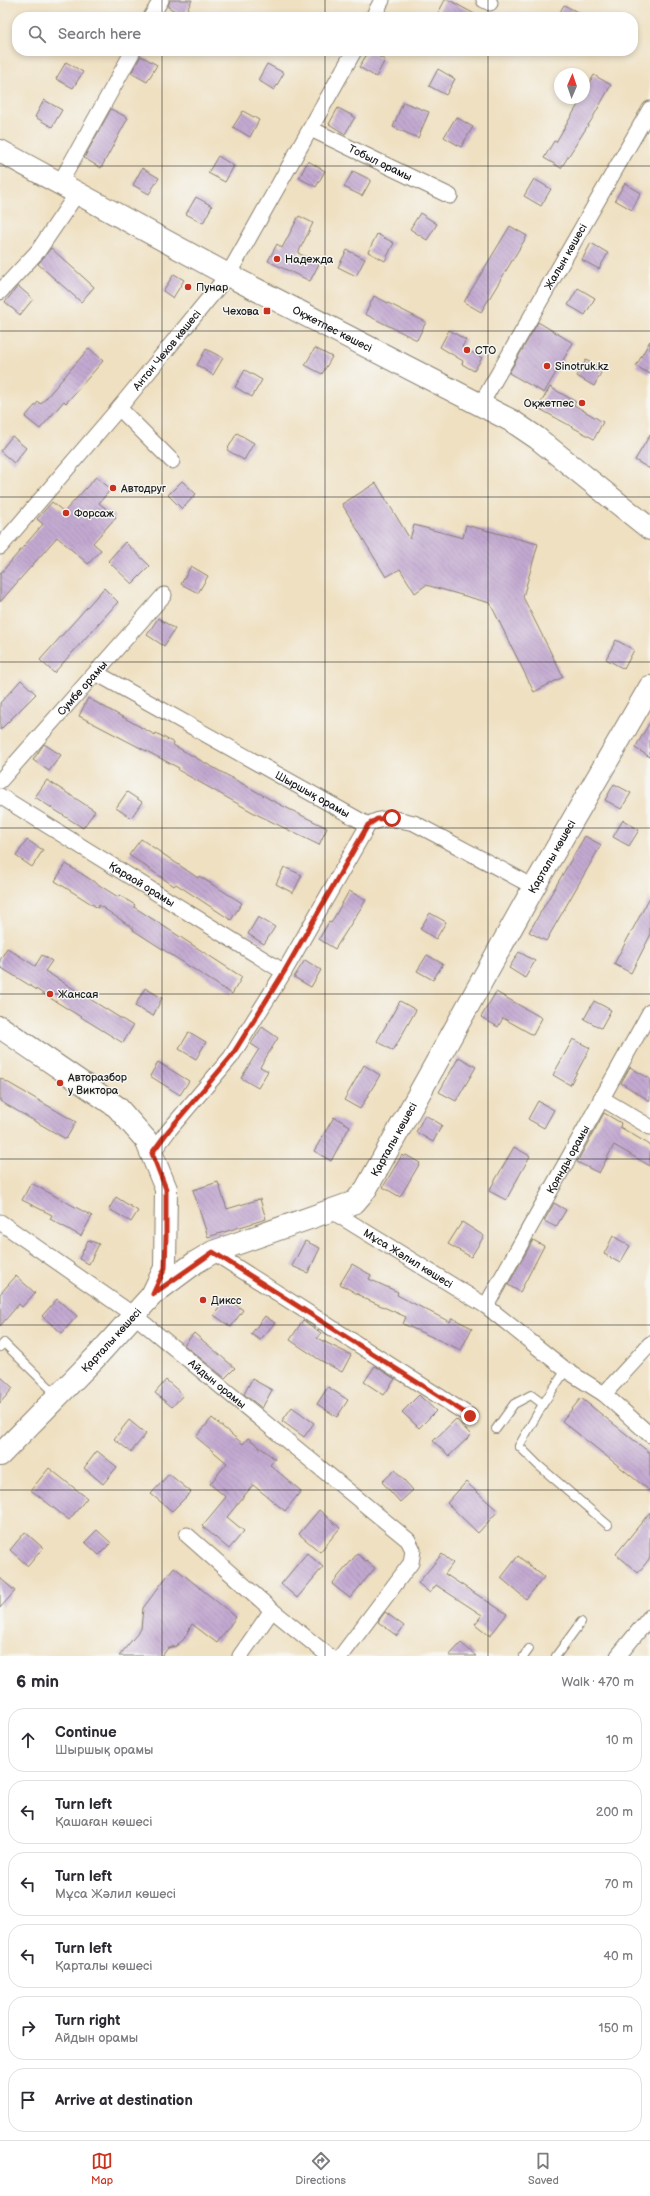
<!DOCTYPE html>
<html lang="en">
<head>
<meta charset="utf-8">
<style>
  :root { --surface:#fff; --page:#f2f2f3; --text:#2b2b33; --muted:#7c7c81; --line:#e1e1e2; --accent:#c8321e }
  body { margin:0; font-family:"Balsamiq Sans",sans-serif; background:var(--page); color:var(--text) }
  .compass { position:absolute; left:554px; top:68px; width:36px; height:36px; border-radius:50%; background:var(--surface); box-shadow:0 2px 6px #0003; rotate:2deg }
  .stop { position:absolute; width:12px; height:12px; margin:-9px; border:3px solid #c8321e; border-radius:50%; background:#fff }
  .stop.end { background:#c8321e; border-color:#fff; box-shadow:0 1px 4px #0008 }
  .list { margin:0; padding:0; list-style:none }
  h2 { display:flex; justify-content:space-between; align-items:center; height:52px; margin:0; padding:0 16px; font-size:17px }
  h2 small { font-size:13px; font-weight:400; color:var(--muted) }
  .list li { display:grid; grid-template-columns:26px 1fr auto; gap:12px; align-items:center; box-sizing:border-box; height:64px; margin:0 8px 8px; padding:0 8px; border:1px solid var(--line); border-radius:16px }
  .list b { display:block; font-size:15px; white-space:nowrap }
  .list p { margin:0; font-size:13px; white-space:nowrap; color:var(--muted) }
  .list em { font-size:13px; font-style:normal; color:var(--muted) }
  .icon { flex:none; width:22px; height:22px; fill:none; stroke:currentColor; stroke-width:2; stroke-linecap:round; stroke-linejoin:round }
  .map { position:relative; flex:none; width:650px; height:1656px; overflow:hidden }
  .search { position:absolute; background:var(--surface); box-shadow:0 2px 6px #0003; left:12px; right:12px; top:12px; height:44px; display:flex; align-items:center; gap:10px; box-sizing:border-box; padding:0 14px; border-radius:16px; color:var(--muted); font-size:15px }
  .sheet { height:484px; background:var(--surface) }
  nav { display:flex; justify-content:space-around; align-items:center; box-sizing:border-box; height:56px; border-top:1px solid var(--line); background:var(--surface); font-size:11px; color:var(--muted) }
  nav a { display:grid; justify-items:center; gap:2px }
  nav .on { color:var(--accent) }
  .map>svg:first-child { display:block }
  .building { fill:url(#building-back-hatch) }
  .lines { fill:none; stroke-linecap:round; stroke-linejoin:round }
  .lane-casing { stroke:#867e6e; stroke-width:10 }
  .street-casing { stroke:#867e6e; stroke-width:17 }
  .secondary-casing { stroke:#867e6e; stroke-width:24 }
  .lane { stroke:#fff; stroke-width:8 }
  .street { stroke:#fff; stroke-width:15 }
  .secondary { stroke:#fff; stroke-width:22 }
  .route { stroke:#c8321e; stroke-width:5 }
  .grid { fill:none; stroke:#1c1c1c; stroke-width:1; stroke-opacity:0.55 }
  .poi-dot { fill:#c8321e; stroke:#f6f6f2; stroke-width:1.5 }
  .labels { text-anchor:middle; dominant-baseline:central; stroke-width:3; stroke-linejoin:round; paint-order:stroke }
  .street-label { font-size:11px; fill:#1c1c1c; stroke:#f6f6f2 }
  .poi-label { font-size:11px; fill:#1c1c1c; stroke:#f6f6f2; text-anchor:start }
</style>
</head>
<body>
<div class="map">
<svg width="650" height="1656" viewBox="0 0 650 1656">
  <defs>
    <pattern id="building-back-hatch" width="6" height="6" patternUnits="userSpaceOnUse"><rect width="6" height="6" fill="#c2a8d0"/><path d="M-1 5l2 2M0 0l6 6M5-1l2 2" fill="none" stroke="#a690b2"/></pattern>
  </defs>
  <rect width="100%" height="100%" fill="#f6f6f2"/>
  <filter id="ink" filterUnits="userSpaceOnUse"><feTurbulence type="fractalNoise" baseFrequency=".025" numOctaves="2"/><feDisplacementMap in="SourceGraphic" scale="8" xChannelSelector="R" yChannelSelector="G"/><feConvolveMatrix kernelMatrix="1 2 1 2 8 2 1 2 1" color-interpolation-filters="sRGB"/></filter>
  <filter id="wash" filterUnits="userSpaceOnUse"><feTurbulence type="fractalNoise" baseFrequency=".012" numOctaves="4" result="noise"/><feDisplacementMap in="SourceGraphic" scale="16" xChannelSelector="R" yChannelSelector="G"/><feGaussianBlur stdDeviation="0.9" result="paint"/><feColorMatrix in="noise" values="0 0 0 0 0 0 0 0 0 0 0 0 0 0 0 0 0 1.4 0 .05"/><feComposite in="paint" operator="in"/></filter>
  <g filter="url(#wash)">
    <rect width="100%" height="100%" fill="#efe0c1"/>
    <g id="blocks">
      <path class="building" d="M170 0H192L184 16 168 7Z
        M445 0H449L480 17H436Z
        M564 5 587 17H557Z
        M369 51 385 60 376 77 359 67Z
        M141 56 157 65 147 82 131 73Z
        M66 62 83 72 73 88 56 79Z
        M267 64 284 73 274 90 258 80Z
        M438 69 455 79 446 95 429 86Z
        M594 75 611 85 592 119 561 168 544 158 554 141 556 142 582 98H584V92Z
        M44 100 62 110 52 127 35 117Z
        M403 102 429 112 418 138 393 127Z
        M338 108 355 117 345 134 329 124Z
        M111 109 128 118 101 168 84 158Z
        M243 111 259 120 250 137 233 127Z
        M456 117 473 127 461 147 444 137Z
        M218 156 234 166 225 182 208 173Z
        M308 161 325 171 316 187 299 178Z
        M142 168 159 178 149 194 133 185Z
        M353 171 371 180 362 196 344 187Z
        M534 179 551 189 541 206 524 196Z
        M625 183 641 193 632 210 615 200Z
        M196 197 212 206 203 223 186 214Z
        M420 213 437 224 427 240 410 229Z
        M299 216 313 223 298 253 319 264 310 281 268 261 277 244 282 248Z
        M510 226 527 236 481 312 464 302Z
        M377 234 394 243 385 261 368 252Z
        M591 243 608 253 599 269 582 260Z
        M51 248 94 287 81 302 38 264Z
        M347 250 365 259 356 276 338 267Z
        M174 274 184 280 173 298 163 291Z
        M18 286 33 299 20 315 5 302Z
        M578 288 595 298 585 315 568 305Z
        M374 296 426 322 417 340 365 314Z
        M538 322 573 343 544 393 509 373Z
        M449 330 466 340 462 347 482 358 474 371 462 364 463 361 440 347Z
        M650 341V374L636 366Z
        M89 348 103 361 66 403 64 401 40 429 25 417 38 402 41 404Z
        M315 348 332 357 322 374 305 365Z
        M206 349 223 358 213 375 197 365Z
        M586 360 603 369 594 386 577 376Z
        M245 370 262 380 252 397 235 387Z
        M550 387 576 402 574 405 603 422 594 439 538 408Z
        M237 433 254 443 244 460 227 450Z
        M650 435V469L635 460Z
        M12 436 26 448 14 463 0 451Z
        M96 477 111 489 99 503 116 517 93 543 101 550 88 564 57 537 0 602V574L43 524 37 519 52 502 64 512Z
        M182 481 196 494 182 509 168 495Z
        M376 483 410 539 414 525 463 538 466 525 538 544 523 597 563 677 534 692 490 603 426 585 415 593 400 569 386 577 342 504Z
        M125 542 150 566 132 584 108 561Z
        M191 566 208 576 198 593 181 584Z
        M104 588 118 602 54 673 40 660Z
        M158 618 175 629 164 646 147 635Z
        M616 640 634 650 624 669 606 659Z
        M21 680 36 694 0 730V703Z
        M88 698 155 735 156 733 174 743 173 745 275 802 327 828 319 845 256 814 178 770 179 768 79 716Z
        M650 722V757L635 748Z
        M44 744 61 755 49 771 33 760Z
        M47 780 95 811 83 828 35 797Z
        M614 784 631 793 621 809 605 800Z
        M127 792 142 802 131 818 116 808Z
        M623 820 639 830 629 846 613 837Z
        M585 836 601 845 546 941 529 932Z
        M141 839 198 878 199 876 242 903 231 920 176 884 174 886 129 855Z
        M27 840 43 850 32 867 16 856Z
        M66 864 118 897 119 895 135 905 134 907 242 977 232 994 133 930 134 929 99 905 98 908 55 881Z
        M284 867 302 875 293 893 276 884Z
        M349 891 366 900 335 949 319 939 329 922 331 923Z
        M650 897V936L631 973 614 964Z
        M430 913 446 922 436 939 420 929Z
        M258 917 275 927 264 944 248 934Z
        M7 948 35 966 42 955 52 961 45 971 133 1026 123 1043 0 967V960Z
        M519 952 535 961 525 978 509 968Z
        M427 955 443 964 433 980 417 971Z
        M305 960 321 970 311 987 294 977Z
        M145 988 162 998 153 1016 135 1006Z
        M496 992 542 1018 533 1035 503 1018 498 1027 481 1017Z
        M400 1001 416 1010 393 1051 377 1041Z
        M594 1001 611 1010 601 1028 584 1019Z
        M262 1027 278 1038 260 1067 268 1071 258 1088 241 1078 259 1049 251 1044Z
        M189 1032 206 1042 196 1059 179 1049Z
        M573 1039 590 1048 570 1085 553 1075Z
        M459 1057 476 1067 456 1101 439 1092Z
        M158 1062 189 1081 180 1095 150 1076Z
        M364 1065 380 1075 360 1109 344 1100Z
        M630 1067 650 1079V1101L621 1083Z
        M0 1078 76 1122 66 1139 0 1101Z
        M538 1101 554 1110 544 1128 528 1119Z
        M604 1113 621 1123 620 1127 650 1145V1166L614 1145 599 1173 577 1162Z
        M425 1115 442 1125 433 1142 416 1132Z
        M334 1117 350 1126 331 1161 314 1151Z
        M514 1147 530 1156 506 1200 489 1191Z
        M402 1155 404 1157 406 1155 420 1163 400 1197 383 1187Z
        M218 1182 227 1209 260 1199 266 1219 208 1237 193 1190Z
        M31 1183 92 1216 81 1236 50 1219 52 1215 22 1200Z
        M116 1197 138 1211 131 1222 109 1209Z
        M554 1203 566 1210 556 1227 544 1221Z
        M462 1222 484 1236 471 1257 448 1244Z
        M613 1236 630 1246 620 1263 604 1254Z
        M88 1240 99 1244 89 1264 79 1259Z
        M533 1240 544 1246 520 1292 508 1285Z
        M305 1241 320 1248 308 1273 292 1266Z
        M352 1264 371 1275 369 1279 398 1292 397 1295 450 1322 452 1318 472 1328 461 1350 403 1324 406 1317 368 1300 340 1284Z
        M16 1276 35 1293 22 1307 19 1304 0 1326V1294Z
        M226 1298 243 1310 231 1327 214 1315Z
        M57 1299 77 1316 62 1333 42 1316Z
        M265 1316 275 1323 260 1340 251 1334Z
        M303 1320 321 1333 317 1338 351 1355 342 1372 320 1360 290 1340Z
        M194 1333 235 1368 225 1378 184 1345Z
        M375 1366 395 1379 384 1395 364 1382Z
        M0 1376 13 1388 0 1403Z
        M252 1379 272 1390 262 1408 244 1394Z
        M166 1380 183 1395 172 1407 155 1393Z
        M328 1387 348 1400 337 1417 317 1404Z
        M419 1395 436 1411 419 1428 402 1412Z
        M581 1398 650 1453V1491L562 1421Z
        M292 1407 314 1423 304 1437 282 1421Z
        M212 1418 243 1444 248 1438 275 1459 270 1465 301 1491 285 1511 253 1485 227 1517 244 1531 229 1549 202 1526 226 1497 210 1484 227 1463 196 1437Z
        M456 1419 471 1435 449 1456 433 1441Z
        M129 1420 146 1434 131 1452 114 1439Z
        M97 1451 117 1467 103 1484 84 1468Z
        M49 1468 87 1498 69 1520 31 1490Z
        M395 1470 413 1490 400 1502 382 1482Z
        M169 1474 191 1492 172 1511 151 1494Z
        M466 1482 498 1511 478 1533 447 1503Z
        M319 1510 340 1528 320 1552 299 1534Z
        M650 1512V1558L638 1573 616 1554Z
        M97 1530 111 1543 99 1555 85 1542Z
        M25 1532 43 1548 28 1566 10 1550Z
        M307 1553 323 1567 297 1598 281 1584Z
        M357 1554 375 1568 350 1598 332 1584Z
        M442 1554 453 1563 445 1574 507 1614 490 1636 475 1624 482 1615 436 1585 430 1593 418 1583Z
        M518 1556 544 1577 526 1599 501 1578Z
        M174 1567 236 1617 217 1643 192 1624 184 1639 176 1646 168 1648 162 1656H119L141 1629 143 1608Z
        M0 1578 15 1591 0 1608Z
        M385 1612 404 1626 397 1636 378 1622Z
        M461 1643 476 1656H449Z"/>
    </g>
  </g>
  <g filter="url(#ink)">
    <use href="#blocks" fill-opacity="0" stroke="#867e6e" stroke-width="1"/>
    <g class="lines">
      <defs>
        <path id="lane" d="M0 1347 4 1343 57 1395
          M566 1370 543 1404 519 1446 538 1465 608 1525
          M496 1429 514 1404 531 1395 543 1404
          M524 1656 529 1649
          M556 1656 581 1622"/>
        <g id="street">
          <path d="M484 0 490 3"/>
          <path d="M151 17 161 0"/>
          <path d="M373 17 382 0"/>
          <path id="s1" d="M311 129 450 196"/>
          <path d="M60 183 133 51"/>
          <path d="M0 292 38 251 78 192"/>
          <path id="s2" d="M481 404 650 109"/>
          <path d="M119 408 172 461"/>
          <path id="s3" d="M0 547 119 408 228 275 354 51"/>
          <path id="s4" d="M96 673 368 825C383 815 397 819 414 823L534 887"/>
          <path id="s5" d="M0 781 164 595"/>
          <path id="s6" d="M0 796 284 972"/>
          <path d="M601 1098 650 1127"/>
          <path d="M152 1153 169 1130 231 1057 284 972 368 825"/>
          <path id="s7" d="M330 1210 486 1306 566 1370 604 1394 650 1435"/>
          <path id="s8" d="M0 1222 135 1316 408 1540 413 1550 411 1563 341 1656"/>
          <path d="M213 1252 470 1416"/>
          <path id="s9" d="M486 1306 650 1012"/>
          <path d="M604 1394 650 1344"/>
          <path d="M187 1535 272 1610 329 1656"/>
          <path d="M240 1656 272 1610"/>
          <path d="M618 1656 650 1617"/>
        </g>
        <g id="secondary">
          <path id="s10" d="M0 151 228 275 512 421 537 438 650 529"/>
          <path d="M0 1027 117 1107 146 1140 166 1189 165 1268 153 1293"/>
          <path id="s11" d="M0 1455 97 1356 153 1294 196 1262 213 1252 355 1202 366 1189 534 887 650 687"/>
        </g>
      </defs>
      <use href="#lane" class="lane-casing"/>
      <use href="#street" class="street-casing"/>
      <use href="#secondary" class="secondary-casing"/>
      <use href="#lane" class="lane"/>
      <use href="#street" class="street"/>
      <use href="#secondary" class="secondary"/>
    </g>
  </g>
  <g class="lines" filter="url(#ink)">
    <path class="route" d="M392 818 377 819 368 825 284 972 231 1057 169 1130 152 1153 166 1189V1237L165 1268 153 1294 213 1252 470 1416"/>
  </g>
  <path class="grid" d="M162 0V17M325 0V17M488 0V17M162 51V1656M325 51V1656M488 51V1656M0 166H650M0 331H650M0 497H650M0 662H650M0 828H650M0 994H650M0 1159H650M0 1325H650M0 1490H650"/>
  <g class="poi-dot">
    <circle cx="277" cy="259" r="4"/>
    <circle cx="188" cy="287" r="4"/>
    <rect x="263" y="307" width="8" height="8" rx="2"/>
    <circle cx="467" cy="350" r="4"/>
    <circle cx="547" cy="366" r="4"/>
    <circle cx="582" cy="403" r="4"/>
    <circle cx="113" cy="488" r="4"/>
    <circle cx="66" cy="513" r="4"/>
    <circle cx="50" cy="994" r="4"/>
    <circle cx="60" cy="1083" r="4"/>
    <circle cx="203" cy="1300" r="4"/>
  </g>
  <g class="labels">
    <g class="street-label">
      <text stroke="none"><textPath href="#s1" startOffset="77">Тобыл орамы</textPath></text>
      <text stroke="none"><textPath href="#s2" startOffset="170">Жалын көшесі</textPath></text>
      <text stroke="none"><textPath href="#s10" startOffset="377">Оқжетпес көшесі</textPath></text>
      <text stroke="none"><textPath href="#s3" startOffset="258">Антон Чехов көшесі</textPath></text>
      <text stroke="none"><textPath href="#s5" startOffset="124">Сумбе орамы</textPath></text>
      <text stroke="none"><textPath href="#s4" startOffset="248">Шыршық орамы</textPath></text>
      <text stroke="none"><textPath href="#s11" startOffset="844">Қарталы көшесі</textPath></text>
      <text stroke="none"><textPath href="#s6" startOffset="167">Қараой орамы</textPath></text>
      <text stroke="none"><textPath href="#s11" startOffset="520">Қарталы көшесі</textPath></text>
      <text stroke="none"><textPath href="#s9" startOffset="168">Қоянды орамы</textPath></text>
      <text stroke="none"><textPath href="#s7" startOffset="92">Мұса Жәлил көшесі</textPath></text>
      <text stroke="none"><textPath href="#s11" startOffset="160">Қарталы көшесі</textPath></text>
      <text stroke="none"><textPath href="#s8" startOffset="271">Айдын орамы</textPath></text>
    </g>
    <g class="poi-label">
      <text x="285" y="259">Надежда</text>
      <text x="196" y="287">Пунар</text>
      <text x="259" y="311" text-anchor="end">Чехова</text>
      <text x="475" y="350">СТО</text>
      <text x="555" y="366">Sinotruk.kz</text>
      <text x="574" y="403" text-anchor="end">Оқжетпес</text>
      <text x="121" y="488">Автодруг</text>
      <text x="74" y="513">Форсаж</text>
      <text x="58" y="994">Жансая</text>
      <text x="68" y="1077">Авторазбор<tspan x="68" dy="13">у Виктора</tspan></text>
      <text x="211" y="1300">Диксс</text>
    </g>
  </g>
</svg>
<svg class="compass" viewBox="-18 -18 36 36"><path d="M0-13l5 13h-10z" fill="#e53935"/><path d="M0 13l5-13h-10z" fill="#7c7c81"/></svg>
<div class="stop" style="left:392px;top:818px"></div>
<div class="stop end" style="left:470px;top:1416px"></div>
<div class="search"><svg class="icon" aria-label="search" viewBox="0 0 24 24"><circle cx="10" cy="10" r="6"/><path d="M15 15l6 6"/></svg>Search here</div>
</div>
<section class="sheet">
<h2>6 min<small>Walk · 470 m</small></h2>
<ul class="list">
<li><svg class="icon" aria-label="ahead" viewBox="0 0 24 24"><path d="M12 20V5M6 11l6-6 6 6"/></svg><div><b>Continue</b><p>Шыршық орамы</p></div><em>10 m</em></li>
<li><svg class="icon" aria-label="left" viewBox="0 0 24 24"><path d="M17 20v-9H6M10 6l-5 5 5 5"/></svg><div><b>Turn left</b><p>Қашаған көшесі</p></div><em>200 m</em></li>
<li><svg class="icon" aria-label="left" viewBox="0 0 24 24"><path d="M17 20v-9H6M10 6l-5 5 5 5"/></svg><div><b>Turn left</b><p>Мұса Жәлил көшесі</p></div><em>70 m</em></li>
<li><svg class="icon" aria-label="left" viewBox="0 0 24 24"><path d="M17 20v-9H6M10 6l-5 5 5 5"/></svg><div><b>Turn left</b><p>Қарталы көшесі</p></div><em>40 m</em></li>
<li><svg class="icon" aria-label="right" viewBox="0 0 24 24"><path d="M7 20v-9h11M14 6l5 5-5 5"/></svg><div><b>Turn right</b><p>Айдын орамы</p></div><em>150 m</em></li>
<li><svg class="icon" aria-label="arrive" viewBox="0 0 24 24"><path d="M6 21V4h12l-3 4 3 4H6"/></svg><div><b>Arrive at destination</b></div></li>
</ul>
</section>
<nav>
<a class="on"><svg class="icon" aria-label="map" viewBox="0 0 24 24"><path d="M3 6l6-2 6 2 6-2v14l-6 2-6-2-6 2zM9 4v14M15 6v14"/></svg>Map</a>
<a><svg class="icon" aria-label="directions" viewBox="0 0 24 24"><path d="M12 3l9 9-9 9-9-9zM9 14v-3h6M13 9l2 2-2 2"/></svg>Directions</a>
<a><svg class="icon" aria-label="saved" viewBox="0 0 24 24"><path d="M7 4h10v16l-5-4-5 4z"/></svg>Saved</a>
</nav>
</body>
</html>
